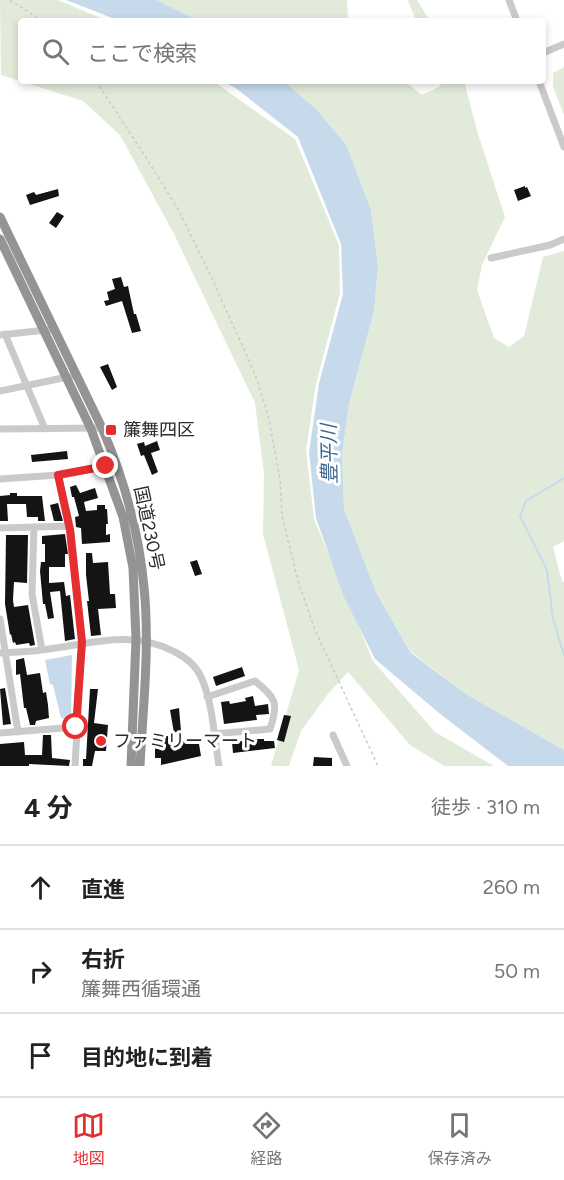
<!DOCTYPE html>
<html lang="ja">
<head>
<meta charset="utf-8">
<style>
  :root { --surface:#fff; --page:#f2f2f2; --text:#222; --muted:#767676; --line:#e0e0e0; --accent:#e62d2f }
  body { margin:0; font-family:Figtree,"Noto Sans JP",sans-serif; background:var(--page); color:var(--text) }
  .stop { position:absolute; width:18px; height:18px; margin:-14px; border:4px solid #e62d2f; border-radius:50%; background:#fff }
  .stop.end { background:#e62d2f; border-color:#fff; box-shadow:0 2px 6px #0008 }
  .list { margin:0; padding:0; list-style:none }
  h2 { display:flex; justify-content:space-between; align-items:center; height:78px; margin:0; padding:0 24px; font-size:26px }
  h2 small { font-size:20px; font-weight:400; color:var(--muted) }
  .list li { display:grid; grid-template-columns:39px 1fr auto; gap:18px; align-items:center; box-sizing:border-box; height:84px; padding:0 24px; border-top:2px solid var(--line) }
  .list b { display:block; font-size:22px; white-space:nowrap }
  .list p { margin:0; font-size:20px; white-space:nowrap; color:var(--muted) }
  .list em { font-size:20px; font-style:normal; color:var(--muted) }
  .icon { flex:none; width:33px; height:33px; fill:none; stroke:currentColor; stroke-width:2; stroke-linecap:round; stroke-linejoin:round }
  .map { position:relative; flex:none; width:564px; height:766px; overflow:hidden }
  .search { position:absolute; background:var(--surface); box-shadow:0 3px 9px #0003; left:18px; right:18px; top:18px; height:66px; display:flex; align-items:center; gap:15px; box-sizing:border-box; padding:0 21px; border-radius:6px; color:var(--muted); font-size:22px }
  .sheet { height:330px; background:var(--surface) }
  nav { display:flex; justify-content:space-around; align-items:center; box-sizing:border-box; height:84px; border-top:2px solid var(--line); background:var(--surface); font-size:16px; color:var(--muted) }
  nav a { display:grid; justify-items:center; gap:3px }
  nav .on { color:var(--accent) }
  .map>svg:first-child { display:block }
  .green { fill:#e2ebda }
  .water { fill:#c6daeb }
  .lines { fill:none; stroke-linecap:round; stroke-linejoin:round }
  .stream { stroke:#c6daeb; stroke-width:2 }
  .building { fill:#141414 }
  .path { stroke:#cacaca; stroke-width:1.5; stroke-dasharray:3 3; stroke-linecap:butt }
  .minor { stroke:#cacaca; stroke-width:7 }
  .highway { stroke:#949494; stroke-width:9 }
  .route { stroke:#e62d2f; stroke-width:8 }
  .poi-dot { fill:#e62d2f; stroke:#fff; stroke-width:2 }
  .labels { text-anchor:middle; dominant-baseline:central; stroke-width:6; stroke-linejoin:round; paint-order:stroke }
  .poi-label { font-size:18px; fill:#2d2d2d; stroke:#fff; text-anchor:start }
  .street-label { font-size:18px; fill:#2d2d2d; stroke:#fff }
  .water-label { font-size:20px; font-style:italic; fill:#3b698f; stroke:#fff }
</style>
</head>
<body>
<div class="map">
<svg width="564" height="766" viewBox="0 0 564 766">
  <rect width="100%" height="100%" fill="#fff"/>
  <path class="green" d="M0 0H58L108 21H21V81H213L295 139 339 245 340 293 316 384 306 450 314 519 373 661 435 732 494 766H444L410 745 348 672 328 694 301 731 289 766H271L299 670 263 534 264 474 255 403 173 232 120 135 83 101 1 75Z
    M157 0H347L348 21H199Z
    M408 0H417L430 21H416Z
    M564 67V115L553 87V73Z
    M284 81H404L422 95 441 86 439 81H464L478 134 505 217 482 265 477 290 494 338 509 347 524 336 543 257 564 251V541L553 547 562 581 564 582V750L466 694 411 652 376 592 344 509 342 455 349 404 374 311 378 266 371 210 347 146 317 110Z"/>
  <path class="water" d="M66 0H157L199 21H120Z
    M223 81H284L317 110 347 146 371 210 378 266 374 311 349 404 342 455 344 509 376 592 411 653 466 694 564 750V766H508L439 713 375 659 344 597 316 518 309 452 319 383 343 294 341 244 298 137 237 89Z
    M72 655 71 719 61 718 53 685 50 684 45 660Z"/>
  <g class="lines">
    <path class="stream" d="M564 478 526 501 520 516 547 570 553 619 564 655"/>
  </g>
  <path class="building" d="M525 186V188L527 187 531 196 518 201 514 190Z
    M58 189 59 196 30 205 26 195 34 192 36 195Z
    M57 212 64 216 56 228 49 223Z
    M121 277 124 287 128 286 134 314H136L141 331 132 333 122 301 106 306 104 301 109 300 107 292 115 289 112 279Z
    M108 364 117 387 112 390 100 367Z
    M157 441 160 450 151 453 158 472 152 475 144 455 141 456 137 444 144 442 145 446Z
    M67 451 68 459 32 462 31 455Z
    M76 485 80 493 95 488 98 498 84 502 86 511 97 510V505H105V509H107L108 524H106V535L110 534V542L82 544 81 528 76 527 75 517 79 516 74 497H72L70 487Z
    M10 493H17V496H42L45 521H38V517H27L26 504H7L8 521H0V496L10 495Z
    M58 503 63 521H54L50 505Z
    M65 534 68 554H65V567H49V583L64 582 66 596 70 595 75 639 65 641 60 591 50 592 54 618 48 619 45 604H43L40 571 41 562H45V544H42V536Z
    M6 535H28L27 583 14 582 13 600 14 607 28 605 35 645 30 646 29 643 16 645 15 642 13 643 11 634 10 635 5 604Z
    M86 553H92L93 563 108 562 110 594H115L116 608 98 609 101 635 91 636 87 601H89L86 575Z
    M197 560 202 574 195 576 190 562Z
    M24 658 27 675 40 673 43 693 46 692 48 705 49 718 36 721 35 725H30L26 708H24L20 674 16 675V660Z
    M242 667 245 676 216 686 213 677Z
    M5 688 11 724 3 725 0 689Z
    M90 689H98L94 723 108 725 106 751H95L92 766H83V759H86Z
    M253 696 255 706 268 704 269 714 256 715 257 720 224 724 221 702 229 701 230 704 246 701 245 698Z
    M179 708 181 731 174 733 170 710Z
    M284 715 291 716 284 742 277 740Z
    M155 732H162V736H171L173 743 198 738 201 756 161 765V758H155Z
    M43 735H51L52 758 70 760 69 766 29 764V766H0V744L24 742 25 755H42Z
    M256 739H264V741H274L275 748 233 753 232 742 256 740Z
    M314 757 332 758V766H313Z"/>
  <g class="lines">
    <path class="path" d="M10 0 42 21
      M96 81 147 159 179 211 209 272 255 374 268 415 280 479 282 516 298 581 315 630 378 766"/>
    <path class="minor" d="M509 0 517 21
      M543 53 564 44
      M539 81 564 147
      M491 258 550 245 564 239
      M5 334 45 429
      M0 335 55 329
      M0 391 77 375
      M0 429 102 428
      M58 475 71 530 82 642 75 766
      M0 479 58 475 117 464
      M34 527 32 594 42 650
      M0 528 70 526
      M0 619 18 732
      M0 653C14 652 28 652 41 650 87 645 131 628 175 652 185 657 196 666 201 677 213 703 214 737 219 766
      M207 697 255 681C276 698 279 703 270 729L213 734
      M0 733 76 727
      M333 735 347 766"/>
    <path class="highway" d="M0 217 102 428C124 479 139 532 144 587 150 646 143 707 140 766
      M0 239 91 429 123 517 133 568 136 639 131 766"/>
  </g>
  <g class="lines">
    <path class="route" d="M76 727 82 642 70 530 58 475 106 466"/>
  </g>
  <g class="poi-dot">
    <rect x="105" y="424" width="12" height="12" rx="3"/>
    <circle cx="101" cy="741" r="6"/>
  </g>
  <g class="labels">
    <g class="poi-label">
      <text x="123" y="430">簾舞四区</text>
      <text x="113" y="741">ファミリーマート</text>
    </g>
    <g class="street-label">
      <text transform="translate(149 528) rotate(78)">国道230号</text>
    </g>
    <g class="water-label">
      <text transform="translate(329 454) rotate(-91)">豊平川</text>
    </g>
  </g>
</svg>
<div class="stop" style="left:76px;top:727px"></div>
<div class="stop end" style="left:106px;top:466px"></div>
<div class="search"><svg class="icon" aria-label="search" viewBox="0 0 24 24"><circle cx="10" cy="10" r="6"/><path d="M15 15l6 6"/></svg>ここで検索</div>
</div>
<section class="sheet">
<h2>4 分<small>徒歩 · 310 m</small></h2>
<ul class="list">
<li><svg class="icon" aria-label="ahead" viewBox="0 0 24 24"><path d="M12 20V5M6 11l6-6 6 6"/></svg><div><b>直進</b></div><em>260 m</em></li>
<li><svg class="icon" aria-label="right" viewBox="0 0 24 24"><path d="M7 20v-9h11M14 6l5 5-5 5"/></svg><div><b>右折</b><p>簾舞西循環通</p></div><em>50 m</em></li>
<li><svg class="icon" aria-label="arrive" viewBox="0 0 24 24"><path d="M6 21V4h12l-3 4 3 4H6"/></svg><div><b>目的地に到着</b></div></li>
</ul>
</section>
<nav>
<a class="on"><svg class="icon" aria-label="map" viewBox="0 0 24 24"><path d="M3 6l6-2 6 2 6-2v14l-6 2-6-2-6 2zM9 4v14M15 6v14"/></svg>地図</a>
<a><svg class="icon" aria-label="directions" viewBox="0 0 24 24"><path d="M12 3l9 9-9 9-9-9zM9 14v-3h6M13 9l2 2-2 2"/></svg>経路</a>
<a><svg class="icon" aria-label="saved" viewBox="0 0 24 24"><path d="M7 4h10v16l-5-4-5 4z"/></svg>保存済み</a>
</nav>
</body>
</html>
